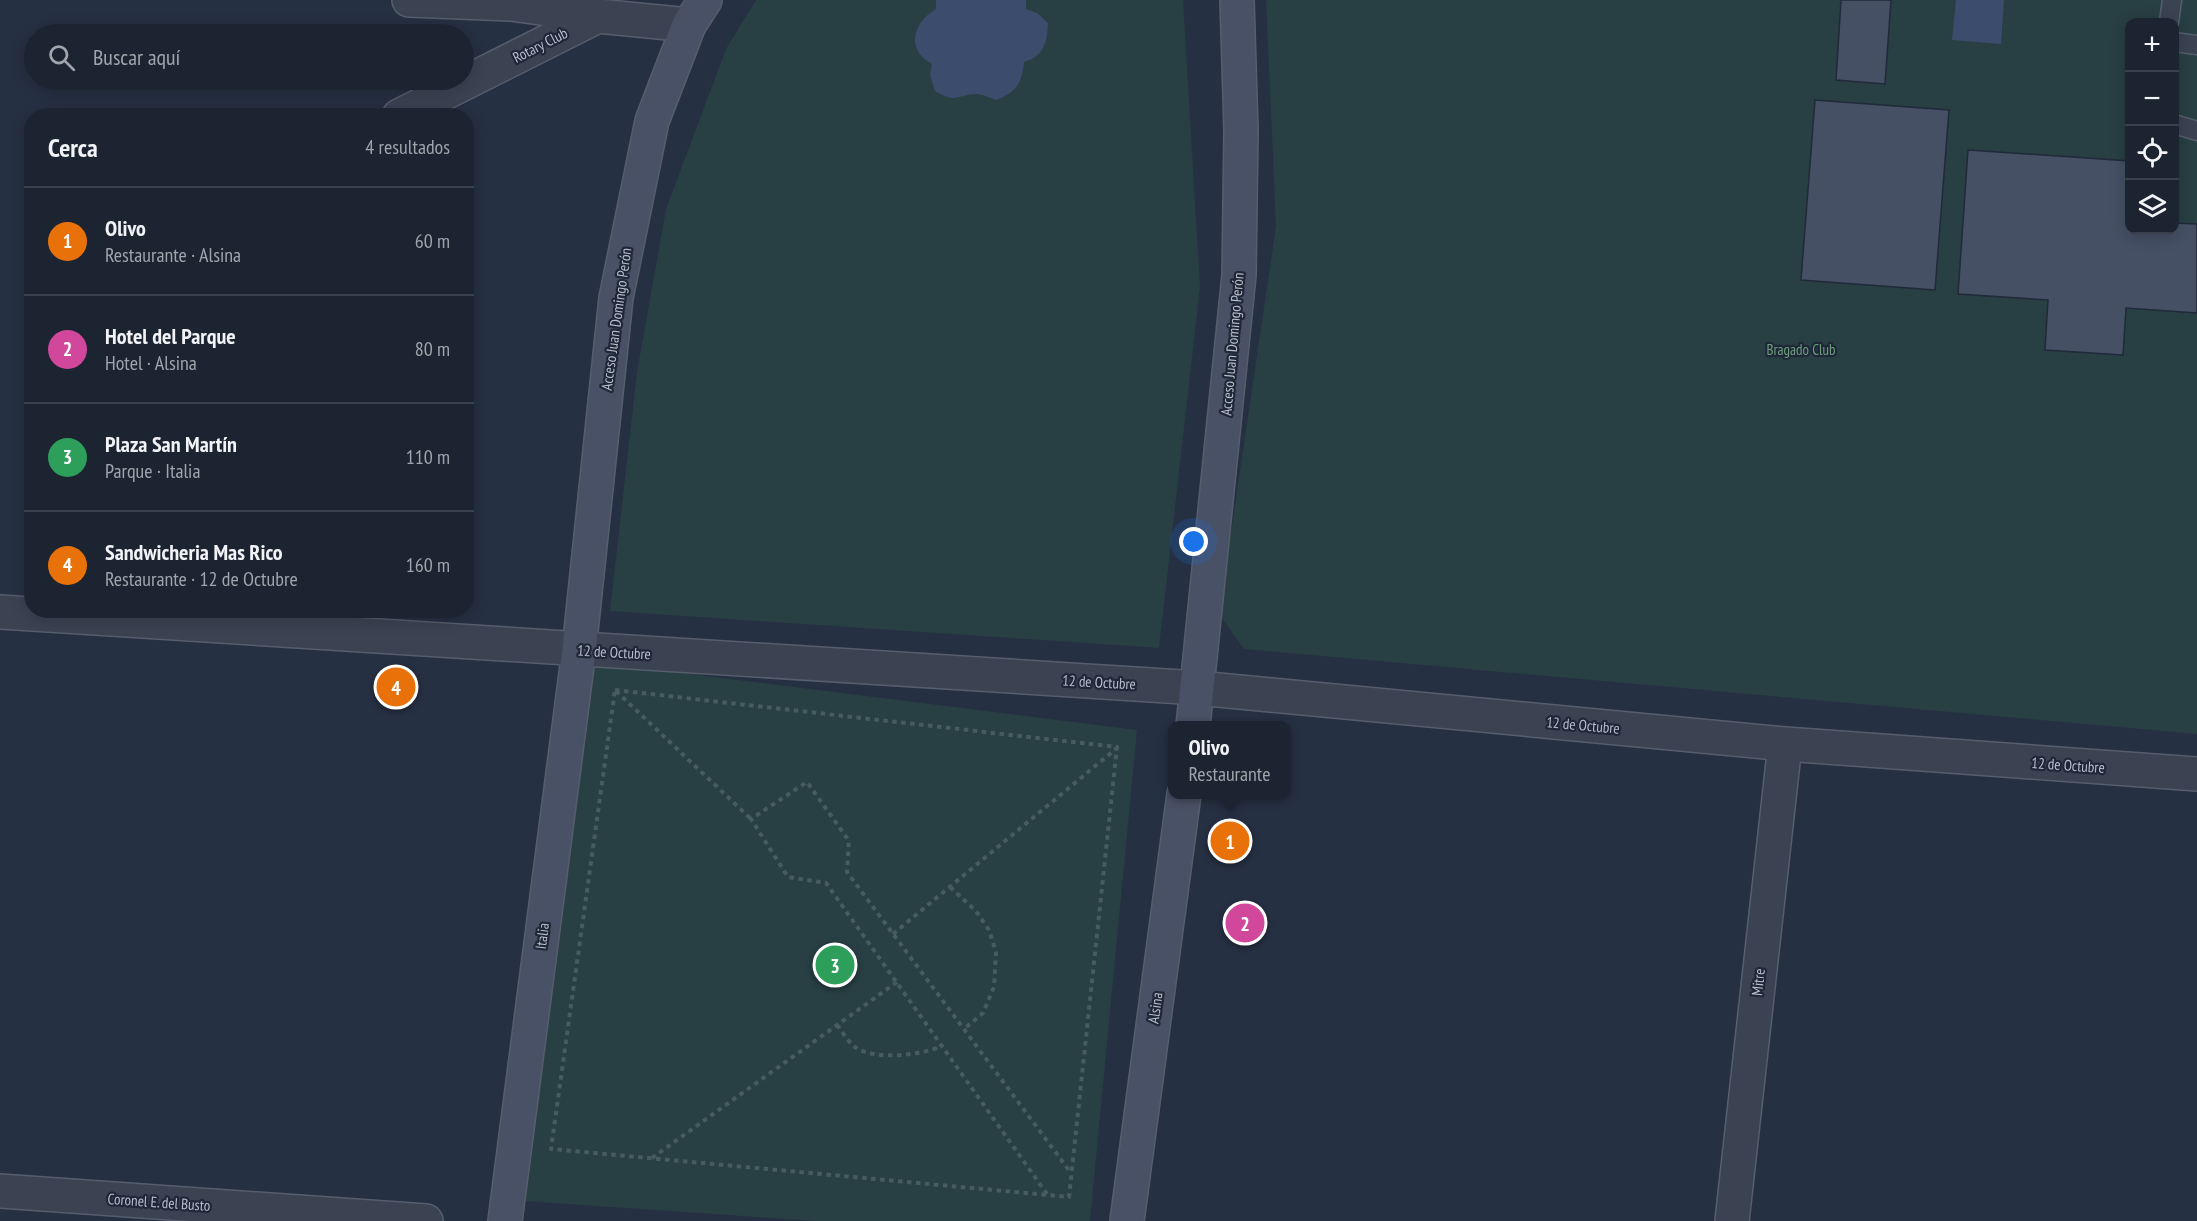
<!DOCTYPE html>
<html lang="es">
<head>
<meta charset="utf-8">
<style>
  :root { --surface:#1c2432; --page:#252c3a; --text:#f1f3f6; --muted:#a0a4ac; --line:#3a414d; --accent:#8fb0fa }
  body { margin:0; font-family:"PT Sans Narrow",sans-serif; background:var(--page); color:var(--text) }
  .controls { position:absolute; right:18px; top:18px; display:grid; overflow:hidden; border-radius:12px; box-shadow:0 3px 15px #0003 }
  .controls button { width:54px; height:54px; display:grid; place-items:center; padding:0; border:0; border-bottom:2px solid var(--line); background:var(--surface); color:var(--text); font:30px sans-serif }
  .you { position:absolute; left:1194px; top:542px; width:21px; height:21px; margin:-15px; border:4px solid #fff; border-radius:50%; background:#1a73e8; box-shadow:0 0 0 9px #1a73e833 }
  .badge { display:grid; place-items:center; width:39px; height:39px; border-radius:50%; background:var(--accent); color:#fff; font-size:20px; font-weight:700 }
  .pin { position:absolute; translate:-50% -50%; border:3px solid #fff; box-shadow:0 2px 6px #0006 }
  .popup { position:absolute; left:1168px; top:721px; width:123px; height:78px; box-sizing:border-box; display:grid; place-content:center; border-radius:12px; background:var(--surface); filter:drop-shadow(0 2px 4px #0005); font-size:20px; white-space:nowrap; color:var(--muted) }
  .popup b { font-size:22px; color:var(--text) }
  .popup::after { content:''; position:absolute; left:50%; top:100%; margin-left:-12px; border:12px solid transparent; border-top-color:var(--surface) }
  .list { margin:0; padding:0; list-style:none }
  h2 { display:flex; justify-content:space-between; align-items:center; height:78px; margin:0; padding:0 24px; font-size:26px }
  h2 small { font-size:20px; font-weight:400; color:var(--muted) }
  .list li { display:grid; grid-template-columns:39px 1fr auto; gap:18px; align-items:center; box-sizing:border-box; height:108px; padding:0 24px; border-top:2px solid var(--line) }
  .list b { display:block; font-size:22px; white-space:nowrap }
  .list p { margin:0; font-size:20px; white-space:nowrap; color:var(--muted) }
  .list em { font-size:20px; font-style:normal; color:var(--muted) }
  .icon { flex:none; width:33px; height:33px; fill:none; stroke:currentColor; stroke-width:2; stroke-linecap:round; stroke-linejoin:round }
  .map { position:relative; flex:none; width:2197px; height:1221px; overflow:hidden }
  .search { position:absolute; background:var(--surface); box-shadow:0 3px 15px #0003; left:24px; top:24px; width:450px; height:66px; display:flex; align-items:center; gap:15px; box-sizing:border-box; padding:0 21px; border-radius:33px; color:var(--muted); font-size:22px }
  .panel { position:absolute; background:var(--surface); box-shadow:0 3px 15px #0003; left:24px; top:108px; width:450px; height:510px; border-radius:24px }
  .map>svg:first-child { display:block }
  .green { fill:#283f44; fill-rule:evenodd }
  .water { fill:#3c4c6c }
  .building { fill:#455065; stroke:#212a3a; stroke-width:1.5 }
  .lines { fill:none; stroke-linecap:round; stroke-linejoin:round }
  .service-casing { stroke:#565e6d; stroke-width:21 }
  .minor-casing { stroke:#565e6d; stroke-width:36 }
  .secondary-casing { stroke:#565e6d; stroke-width:36 }
  .path { stroke:#475c60; stroke-width:4; stroke-dasharray:4.5 4.5; stroke-linecap:butt }
  .service { stroke:#3b4353; stroke-width:18 }
  .minor { stroke:#3b4353; stroke-width:33 }
  .secondary { stroke:#495166; stroke-width:33 }
  .labels { text-anchor:middle; dominant-baseline:central; stroke-width:4.5; stroke-linejoin:round; paint-order:stroke }
  .street-label { font-size:15px; fill:#b8becc; stroke:#1f2838 }
  .park-label { font-size:15px; fill:#6e9e7d; stroke:#1f2838 }
</style>
</head>
<body>
<div class="map">
<svg width="2197" height="1221" viewBox="0 0 2197 1221">
  <rect width="100%" height="100%" fill="#263043"/>
  <path class="green" d="M756 0H1183L1200 287 1159 648 610 611 637 372 666 209 726 49Z
    M1266 0H2197V734L1244 649 1219 614 1276 226ZM2130 22H2174V230H2130Z
    M595 662 1137 730 1090 1221H816L524 1201Z"/>
  <path class="water" d="M936 0H1026V9L1037 13 1048 23C1047 42 1045 56 1024 62 1022 84 1016 92 996 100 990 98 982 94 977 94 956 95 956 104 935 91L930 75 932 64C905 50 913 22 936 9Z
    M1956 0H2004L2001 44 1952 40Z"/>
  <path class="building" d="M1841 0H1891L1885 84 1836 80Z
    M1815 100 1949 110 1935 290 1801 280Z
    M1968 150 2130 161V230H2174V223L2197 224V313L2126 308 2123 355 2045 350 2048 300 1958 294Z"/>
  <g class="lines">
    <defs>
      <path id="service" d="M2169 22 2172 0
        M2174 42 2197 45
        M2174 124 2197 131"/>
      <path id="minor" d="M409 0 511 4 598 16
        M399 116 598 16 689 25
        M0 612 1198 688 1785 744 2197 774
        M0 1191 426 1221
        M1732 1221 1785 744"/>
      <path id="secondary" d="M1193 726 1239 275 1241 130 1237 0
        M505 1221 579 650 616 298 652 121 689 25 705 0
        M1127 1221 1184 794"/>
    </defs>
    <use href="#service" class="service-casing"/>
    <use href="#minor" class="minor-casing"/>
    <use href="#secondary" class="secondary-casing"/>
    <path class="path" d="M615 690 1117 747 1069 1197 551 1149Z
      M616 691 751 819
      M950 887 976 911 989 930 996 952 994 987 983 1013 964 1029
      M893 934 1117 748
      M837 1025C842 1031 848 1042 855 1047 874 1061 922 1055 942 1046
      M652 1158 897 982
      M1047 1194 826 883 788 877 751 819 807 782 849 841 847 872 1071 1173"/>
    <use href="#service" class="service"/>
    <use href="#minor" class="minor"/>
    <use href="#secondary" class="secondary"/>
  </g>
  <g class="labels">
    <g class="street-label">
      <text transform="translate(540 45) rotate(-27)">Rotary Club</text>
      <text transform="translate(616 319) rotate(-82)">Acceso Juan Domingo Perón</text>
      <text transform="translate(1232 344) rotate(-85)">Acceso Juan Domingo Perón</text>
      <text transform="translate(614 652) rotate(3)">12 de Octubre</text>
      <text transform="translate(1099 682) rotate(3)">12 de Octubre</text>
      <text transform="translate(1583 725) rotate(5)">12 de Octubre</text>
      <text transform="translate(2068 765) rotate(4)">12 de Octubre</text>
      <text transform="translate(542 936) rotate(-83)">Italia</text>
      <text transform="translate(1758 982) rotate(-84)">Mitre</text>
      <text transform="translate(1155 1008) rotate(-82)">Alsina</text>
      <text transform="translate(159 1202) rotate(4)">Coronel E. del Busto</text>
    </g>
    <g class="park-label">
      <text x="1801" y="349">Bragado Club</text>
    </g>
  </g>
</svg>
<div class="controls">
<button>+</button>
<button>−</button>
<button><svg class="icon" aria-label="locate" viewBox="0 0 24 24"><circle cx="12" cy="12" r="6"/><path d="M12 2v4M12 18v4M2 12h4M18 12h4"/></svg></button>
<button><svg class="icon" aria-label="layers" viewBox="0 0 24 24"><path d="M12 4l9 5-9 5-9-5zM3 14l9 5 9-5"/></svg></button>
</div>
<div class="you"></div>
<div class="pin badge" style="left:1230px;top:841px;background:#e8710a">1</div>
<div class="popup"><b>Olivo</b>Restaurante</div>
<div class="pin badge" style="left:1245px;top:923px;background:#d1479c">2</div>
<div class="pin badge" style="left:835px;top:965px;background:#2e9e5b">3</div>
<div class="pin badge" style="left:396px;top:687px;background:#e8710a">4</div>
<div class="search"><svg class="icon" aria-label="search" viewBox="0 0 24 24"><circle cx="10" cy="10" r="6"/><path d="M15 15l6 6"/></svg>Buscar aquí</div>
<section class="panel">
<h2>Cerca<small>4 resultados</small></h2>
<ul class="list">
<li><span class="badge" style="background:#e8710a">1</span><div><b>Olivo</b><p>Restaurante · Alsina</p></div><em>60 m</em></li>
<li><span class="badge" style="background:#d1479c">2</span><div><b>Hotel del Parque</b><p>Hotel · Alsina</p></div><em>80 m</em></li>
<li><span class="badge" style="background:#2e9e5b">3</span><div><b>Plaza San Martín</b><p>Parque · Italia</p></div><em>110 m</em></li>
<li><span class="badge" style="background:#e8710a">4</span><div><b>Sandwicheria Mas Rico</b><p>Restaurante · 12 de Octubre</p></div><em>160 m</em></li>
</ul>
</section>
</div>
</body>
</html>
